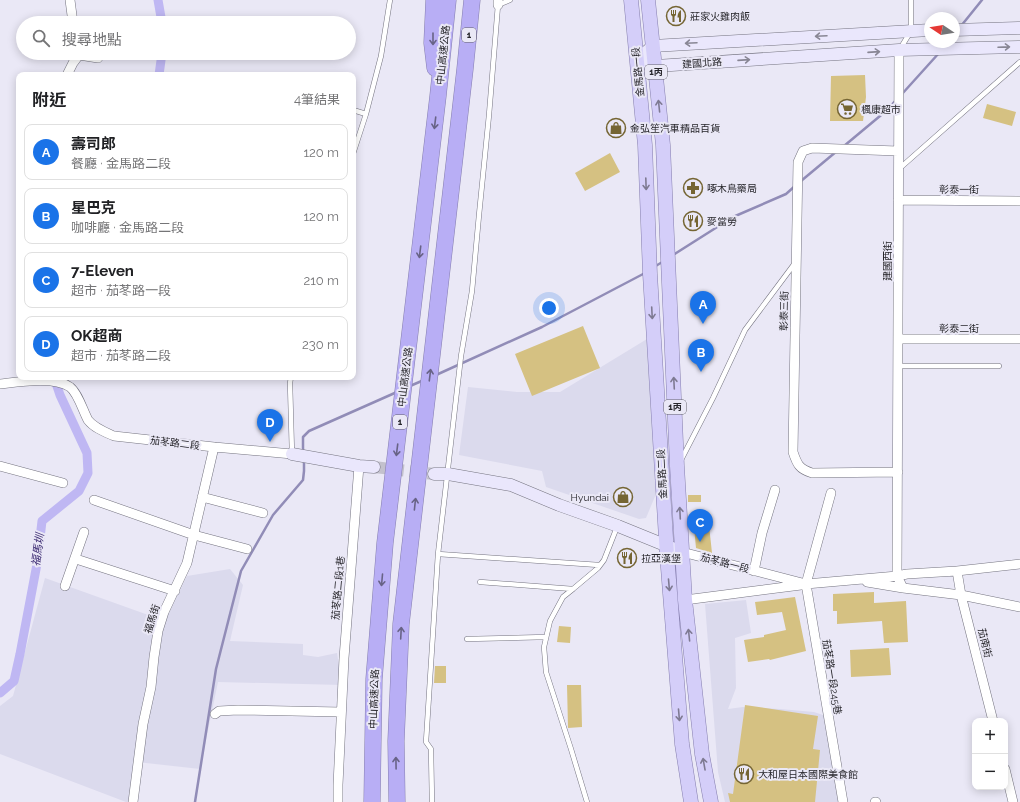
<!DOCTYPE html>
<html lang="zh-TW">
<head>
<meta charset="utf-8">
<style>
  :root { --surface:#fff; --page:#f2f2f2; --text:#202124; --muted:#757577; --line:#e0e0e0; --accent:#1a73e8 }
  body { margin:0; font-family:Raleway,"Noto Sans TC",sans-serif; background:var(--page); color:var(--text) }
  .controls { position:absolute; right:12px; bottom:12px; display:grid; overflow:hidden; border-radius:8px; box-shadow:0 2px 10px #0003 }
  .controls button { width:36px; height:36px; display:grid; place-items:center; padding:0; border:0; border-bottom:1px solid var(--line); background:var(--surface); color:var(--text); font:20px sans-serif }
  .compass { position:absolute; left:924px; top:12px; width:36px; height:36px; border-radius:50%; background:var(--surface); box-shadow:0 2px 10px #0003; rotate:282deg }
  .you { position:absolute; left:549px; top:308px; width:14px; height:14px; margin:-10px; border:3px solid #fff; border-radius:50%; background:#1a73e8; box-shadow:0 0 0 6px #1a73e833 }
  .badge { display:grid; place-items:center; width:26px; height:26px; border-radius:50%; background:var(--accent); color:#fff; font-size:13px; font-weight:700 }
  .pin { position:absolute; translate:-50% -33px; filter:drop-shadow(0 1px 2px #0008) }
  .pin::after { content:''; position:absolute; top:21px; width:14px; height:12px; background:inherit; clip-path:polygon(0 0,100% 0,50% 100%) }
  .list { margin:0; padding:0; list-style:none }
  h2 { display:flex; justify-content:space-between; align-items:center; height:52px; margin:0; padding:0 16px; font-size:17px }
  h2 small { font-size:13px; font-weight:400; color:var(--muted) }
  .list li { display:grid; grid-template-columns:26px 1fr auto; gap:12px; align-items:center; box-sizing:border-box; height:56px; margin:0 8px 8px; padding:0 8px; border:1px solid var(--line); border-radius:8px }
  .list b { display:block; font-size:15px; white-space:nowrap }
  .list p { margin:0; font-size:13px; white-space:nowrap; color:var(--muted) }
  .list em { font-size:13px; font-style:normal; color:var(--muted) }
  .icon { flex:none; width:22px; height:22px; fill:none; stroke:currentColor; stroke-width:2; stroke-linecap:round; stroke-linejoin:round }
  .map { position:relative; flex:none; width:1020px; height:802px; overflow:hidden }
  .search { position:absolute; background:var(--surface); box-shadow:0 2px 10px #0003; left:16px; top:16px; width:340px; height:44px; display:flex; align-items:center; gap:10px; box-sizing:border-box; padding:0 14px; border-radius:22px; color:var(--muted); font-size:15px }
  .panel { position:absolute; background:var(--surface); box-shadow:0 2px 10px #0003; left:16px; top:72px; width:340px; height:308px; border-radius:8px }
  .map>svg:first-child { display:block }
  .built { fill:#dbdaed }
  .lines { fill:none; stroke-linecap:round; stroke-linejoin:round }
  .stream { stroke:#918cb7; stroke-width:2.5 }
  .canal { stroke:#bfb7f3; stroke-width:9 }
  .building { fill:#d5c182 }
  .secondary-tunnel { stroke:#c3c1cd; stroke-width:12; stroke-dasharray:12 6; stroke-linecap:butt }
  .lane-casing { stroke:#757480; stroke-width:5.5 }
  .street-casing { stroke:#757480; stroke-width:10 }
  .secondary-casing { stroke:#757480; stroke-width:13 }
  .primary-casing { stroke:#857eae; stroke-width:15 }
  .highway-casing { stroke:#857eae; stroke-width:17 }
  .lane { stroke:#fff; stroke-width:4.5 }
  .street { stroke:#fff; stroke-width:9 }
  .secondary { stroke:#eae7fc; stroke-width:12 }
  .primary { stroke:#d4cef9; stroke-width:14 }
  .highway { stroke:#b8aef5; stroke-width:16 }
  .oneway { stroke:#888694 }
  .oneway2 { stroke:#686386 }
  .oneway3 { stroke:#7e7a92 }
  .labels { text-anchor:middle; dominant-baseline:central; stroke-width:4; stroke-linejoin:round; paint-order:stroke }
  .shield { fill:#eae8f6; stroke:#626068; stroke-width:1 }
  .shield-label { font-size:9px; font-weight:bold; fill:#27262b }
  .poi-label { font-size:10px; fill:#27262b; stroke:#eae8f6; text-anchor:start }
  .street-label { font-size:10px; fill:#27262b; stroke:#eae8f6 }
  .water-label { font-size:11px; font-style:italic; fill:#413076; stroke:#eae8f6 }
</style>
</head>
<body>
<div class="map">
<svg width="1020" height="802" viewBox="0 0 1020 802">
  <rect width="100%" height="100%" fill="#eae8f6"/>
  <path class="built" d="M647 339 656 494 646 518 639 519 546 487 542 471 459 455 468 387 517 392H560Z
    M230 569 243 585 230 641 303 644V655L318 657 337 653 342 685 218 682 200 769 137 762 133 802H126L0 754V706L13 696 45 578 165 621 187 576Z
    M746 600 751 633 735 638 736 688 728 709 743 707 780 709 814 712 829 717 846 802H725L718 772 705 604Z"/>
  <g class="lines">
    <path class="stream" d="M961 26 982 0
      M902 94 939 53
      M844 146 886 111 896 100
      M801 181 837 151
      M673 255 733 217 786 194 795 186
      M654 267 664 261
      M436 375 542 327 645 273
      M410 386 424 380
      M303 452V437L309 431 397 392
      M195 802 216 669 241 571 273 515 303 480 304 471V461"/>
    <path class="canal" d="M158 0 162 23
      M159 75 162 53
      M0 693 14 681 20 654 37 564 42 521 79 491 88 473 87 453 60 395 54 377"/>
  </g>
  <path class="building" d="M865 75 866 97 863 121H830L831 76Z
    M987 104 1016 112 1012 126 983 118Z
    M610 153 620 172 585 191 575 173Z
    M583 326 600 368 532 396 515 354Z
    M688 495H701V502H688Z
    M709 525 712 553 696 548 694 527Z
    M874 592V603L906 601 908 642 884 643 882 621 837 624V611H833V594Z
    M795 597 806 651 770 660 769 659 748 662 744 640 764 637V635L786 630 782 612 757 615 755 602Z
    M559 626 571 627 570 643 557 642Z
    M889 648 891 675 851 677 850 650Z
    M435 666H446V683H434Z
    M567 685H581L582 727 568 728Z
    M745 705 818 716 813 749 820 750 815 802H730L728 793 733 794Z"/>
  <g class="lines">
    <path class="secondary-tunnel" d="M374 467 434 474"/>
    <defs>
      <path id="lane" d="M900 49 911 31V0
        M353 110 366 114
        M353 154 366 114 381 56 390 0
        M900 168 1020 62
        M898 366H999
        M291 377 290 383 292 454
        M681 460 713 398 745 330 795 263
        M438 554 599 565
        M480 582 573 589
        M467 639 546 637
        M432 802 431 749 426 742 438 554 461 356 472 291 479 215 489 115 498 5 510 0
        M587 802 571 749 546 672 544 647 550 621 563 597 573 589 598 568 604 560 617 527"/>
      <path id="street" d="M70 0 73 23
        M498 5V0
        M899 50 897 576 907 574 957 571 1020 564
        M67 75 73 63 79 55 98 58 97 53
        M898 200 1020 201
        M899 339H1020
        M0 384C18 382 54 376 70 387 78 393 83 411 88 420 94 428 105 432 114 436L214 447 292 454
        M0 466 63 483
        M898 472 812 473C799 469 797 464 793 452L798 162 803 151 812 148 898 151
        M831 493 806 584 843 802
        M202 497 263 513
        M94 500 194 535 247 549
        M682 552 806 584 897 576 903 588 961 595 1020 607
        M76 559 175 591
        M754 571 762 533 775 490
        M957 571 961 595 993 721
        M867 582 903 588
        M65 586 84 532
        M685 600 801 585
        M215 714 219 711 238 710 341 712
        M1005 769 1013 802
        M133 802 143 724 151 687 154 657 158 631 164 612 187 563 214 447
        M338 802V785L344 658 359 466
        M875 802H876"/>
      <path id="secondary" d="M954 30 1020 28
        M637 60 656 66 899 50 1020 47
        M637 60 653 46 930 30
        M292 454 359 466 374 467
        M434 474H448L511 485 559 505 618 526 682 552"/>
      <path id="primary" d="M631 0 645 145 650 274 667 555 682 744 691 802
        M648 0 663 145 677 466 685 600 702 754 711 802"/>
      <path id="highway" d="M434 0 432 43 435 68
        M372 802 374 679 385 543 438 96 448 0
        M397 802 396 741 401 624 465 69 472 0"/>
    </defs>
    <use href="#lane" class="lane-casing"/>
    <use href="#street" class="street-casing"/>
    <use href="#secondary" class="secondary-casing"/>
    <use href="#primary" class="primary-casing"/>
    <use href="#highway" class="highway-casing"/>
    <use href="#lane" class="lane"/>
    <use href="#street" class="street"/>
    <use href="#secondary" class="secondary"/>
    <use href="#primary" class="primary"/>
    <use href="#highway" class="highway"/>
  </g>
  <defs><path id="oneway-shaft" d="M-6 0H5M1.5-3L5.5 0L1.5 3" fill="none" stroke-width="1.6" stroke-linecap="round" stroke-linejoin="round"/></defs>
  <g class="oneway">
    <use href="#oneway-shaft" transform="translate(821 36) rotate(177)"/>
    <use href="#oneway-shaft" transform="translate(691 43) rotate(177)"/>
    <use href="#oneway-shaft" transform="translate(1004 47) rotate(-2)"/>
    <use href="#oneway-shaft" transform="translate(874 52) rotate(-4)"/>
    <use href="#oneway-shaft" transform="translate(744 60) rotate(-4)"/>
  </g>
  <g class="oneway2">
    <use href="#oneway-shaft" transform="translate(433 39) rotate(90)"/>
    <use href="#oneway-shaft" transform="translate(435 123) rotate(97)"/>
    <use href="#oneway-shaft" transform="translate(420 252) rotate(97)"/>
    <use href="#oneway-shaft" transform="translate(430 375) rotate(-83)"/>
    <use href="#oneway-shaft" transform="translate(397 450) rotate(97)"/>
    <use href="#oneway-shaft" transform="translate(415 504) rotate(-84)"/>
    <use href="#oneway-shaft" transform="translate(382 580) rotate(95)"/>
    <use href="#oneway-shaft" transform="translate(401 633) rotate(-87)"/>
    <use href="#oneway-shaft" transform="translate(396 763) rotate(-91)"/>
  </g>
  <g class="oneway3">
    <use href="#oneway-shaft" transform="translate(659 106) rotate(-96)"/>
    <use href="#oneway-shaft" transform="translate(646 184) rotate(88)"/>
    <use href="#oneway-shaft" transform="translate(652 313) rotate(87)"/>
    <use href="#oneway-shaft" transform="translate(674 383) rotate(-93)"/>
    <use href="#oneway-shaft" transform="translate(680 513) rotate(-93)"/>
    <use href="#oneway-shaft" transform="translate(669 585) rotate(85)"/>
    <use href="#oneway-shaft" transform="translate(689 635) rotate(-96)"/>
    <use href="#oneway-shaft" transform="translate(679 715) rotate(85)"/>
    <use href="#oneway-shaft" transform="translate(704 764) rotate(-100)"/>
  </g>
  <defs>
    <symbol id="restaurant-ring" viewBox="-11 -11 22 22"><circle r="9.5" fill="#eae8f6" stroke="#756533" stroke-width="1.5"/><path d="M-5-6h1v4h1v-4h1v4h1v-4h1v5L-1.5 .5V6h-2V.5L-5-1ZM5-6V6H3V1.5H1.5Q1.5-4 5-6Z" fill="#756533"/></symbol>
    <symbol id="supermarket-ring" viewBox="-11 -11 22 22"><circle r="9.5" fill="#eae8f6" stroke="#756533" stroke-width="1.5"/><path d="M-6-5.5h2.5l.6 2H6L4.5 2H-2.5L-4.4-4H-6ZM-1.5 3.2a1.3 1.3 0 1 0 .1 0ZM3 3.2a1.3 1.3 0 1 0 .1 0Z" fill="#756533"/></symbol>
    <symbol id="shop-ring" viewBox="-11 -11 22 22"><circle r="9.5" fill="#eae8f6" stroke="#756533" stroke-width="1.5"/><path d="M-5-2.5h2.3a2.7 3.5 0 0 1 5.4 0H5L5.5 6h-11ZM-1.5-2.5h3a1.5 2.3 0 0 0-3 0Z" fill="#756533"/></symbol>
    <symbol id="pharmacy-ring" viewBox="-11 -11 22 22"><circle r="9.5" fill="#eae8f6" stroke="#756533" stroke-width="1.5"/><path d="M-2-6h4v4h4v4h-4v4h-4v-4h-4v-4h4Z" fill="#756533"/></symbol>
  </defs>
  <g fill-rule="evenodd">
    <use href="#restaurant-ring" x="665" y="5" width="22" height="22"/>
    <use href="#supermarket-ring" x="836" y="98" width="22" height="22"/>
    <use href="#shop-ring" x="605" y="117" width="22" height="22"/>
    <use href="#pharmacy-ring" x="682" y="177" width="22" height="22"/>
    <use href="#restaurant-ring" x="682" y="210" width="22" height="22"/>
    <use href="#shop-ring" x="612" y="486" width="22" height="22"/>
    <use href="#restaurant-ring" x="616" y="547" width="22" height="22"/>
    <use href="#restaurant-ring" x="733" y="763" width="22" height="22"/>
  </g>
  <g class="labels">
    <g class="shield">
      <rect x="462" y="28" width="14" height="14" rx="3"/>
      <rect x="645" y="65" width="22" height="14" rx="3"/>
      <rect x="664" y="400" width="22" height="14" rx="3"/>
      <rect x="393" y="415" width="14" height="14" rx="3"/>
    </g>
    <g class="shield-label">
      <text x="469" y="35">1</text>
      <text x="656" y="72">1丙</text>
      <text x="675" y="407">1丙</text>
      <text x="400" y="422">1</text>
    </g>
    <g class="poi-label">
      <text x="690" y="16">莊家火雞肉飯</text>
      <text x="861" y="109">楓康超市</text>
      <text x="630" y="128">金弘笙汽車精品百貨</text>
      <text x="707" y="188">啄木鳥藥局</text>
      <text x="707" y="221">麥當勞</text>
      <text x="609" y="497" text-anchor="end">Hyundai</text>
      <text x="641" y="558">拉亞漢堡</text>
      <text x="758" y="774">大和屋日本國際美食館</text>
    </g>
    <g class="street-label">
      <text transform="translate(443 55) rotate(-84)">中山高速公路</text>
      <text transform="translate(702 63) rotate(-4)">建國北路</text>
      <text transform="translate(638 72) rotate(-96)">金馬路一段</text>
      <text x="959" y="189">彰泰一街</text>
      <text transform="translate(887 261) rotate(-90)">建國西街</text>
      <text transform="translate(784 311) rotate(-89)">彰泰三街</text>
      <text x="959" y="328">彰泰二街</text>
      <text transform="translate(405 377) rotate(-83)">中山高速公路</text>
      <text transform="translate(175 443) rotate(7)">茄苳路二段</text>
      <text transform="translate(662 474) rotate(-93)">金馬路二段</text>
      <text transform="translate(725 563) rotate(15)">茄苳路一段</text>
      <text transform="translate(338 588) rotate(-85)">茄苳路二段1巷</text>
      <text transform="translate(152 619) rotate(-72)">福馬街</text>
      <text transform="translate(985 643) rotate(76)">茄南街</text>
      <text transform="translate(832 677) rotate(81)">茄苳路一段245巷</text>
      <text transform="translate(374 699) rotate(-88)">中山高速公路</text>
    </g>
    <g class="water-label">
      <text transform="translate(38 550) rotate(-82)">福馬圳</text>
    </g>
  </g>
</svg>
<div class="controls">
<button>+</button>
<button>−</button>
</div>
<svg class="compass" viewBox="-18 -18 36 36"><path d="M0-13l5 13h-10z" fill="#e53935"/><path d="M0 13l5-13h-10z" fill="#757577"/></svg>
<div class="you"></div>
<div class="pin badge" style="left:703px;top:324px">A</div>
<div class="pin badge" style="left:701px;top:372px">B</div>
<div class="pin badge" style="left:700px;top:542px">C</div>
<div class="pin badge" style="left:270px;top:442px">D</div>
<div class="search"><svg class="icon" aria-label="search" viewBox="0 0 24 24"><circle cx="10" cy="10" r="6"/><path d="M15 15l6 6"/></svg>搜尋地點</div>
<section class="panel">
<h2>附近<small>4筆結果</small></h2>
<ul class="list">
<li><span class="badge">A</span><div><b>壽司郎</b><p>餐廳 · 金馬路二段</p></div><em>120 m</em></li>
<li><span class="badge">B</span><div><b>星巴克</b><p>咖啡廳 · 金馬路二段</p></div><em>120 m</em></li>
<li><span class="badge">C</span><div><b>7-Eleven</b><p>超市 · 茄苳路一段</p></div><em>210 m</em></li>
<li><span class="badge">D</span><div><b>OK超商</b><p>超市 · 茄苳路二段</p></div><em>230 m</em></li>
</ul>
</section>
</div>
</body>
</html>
